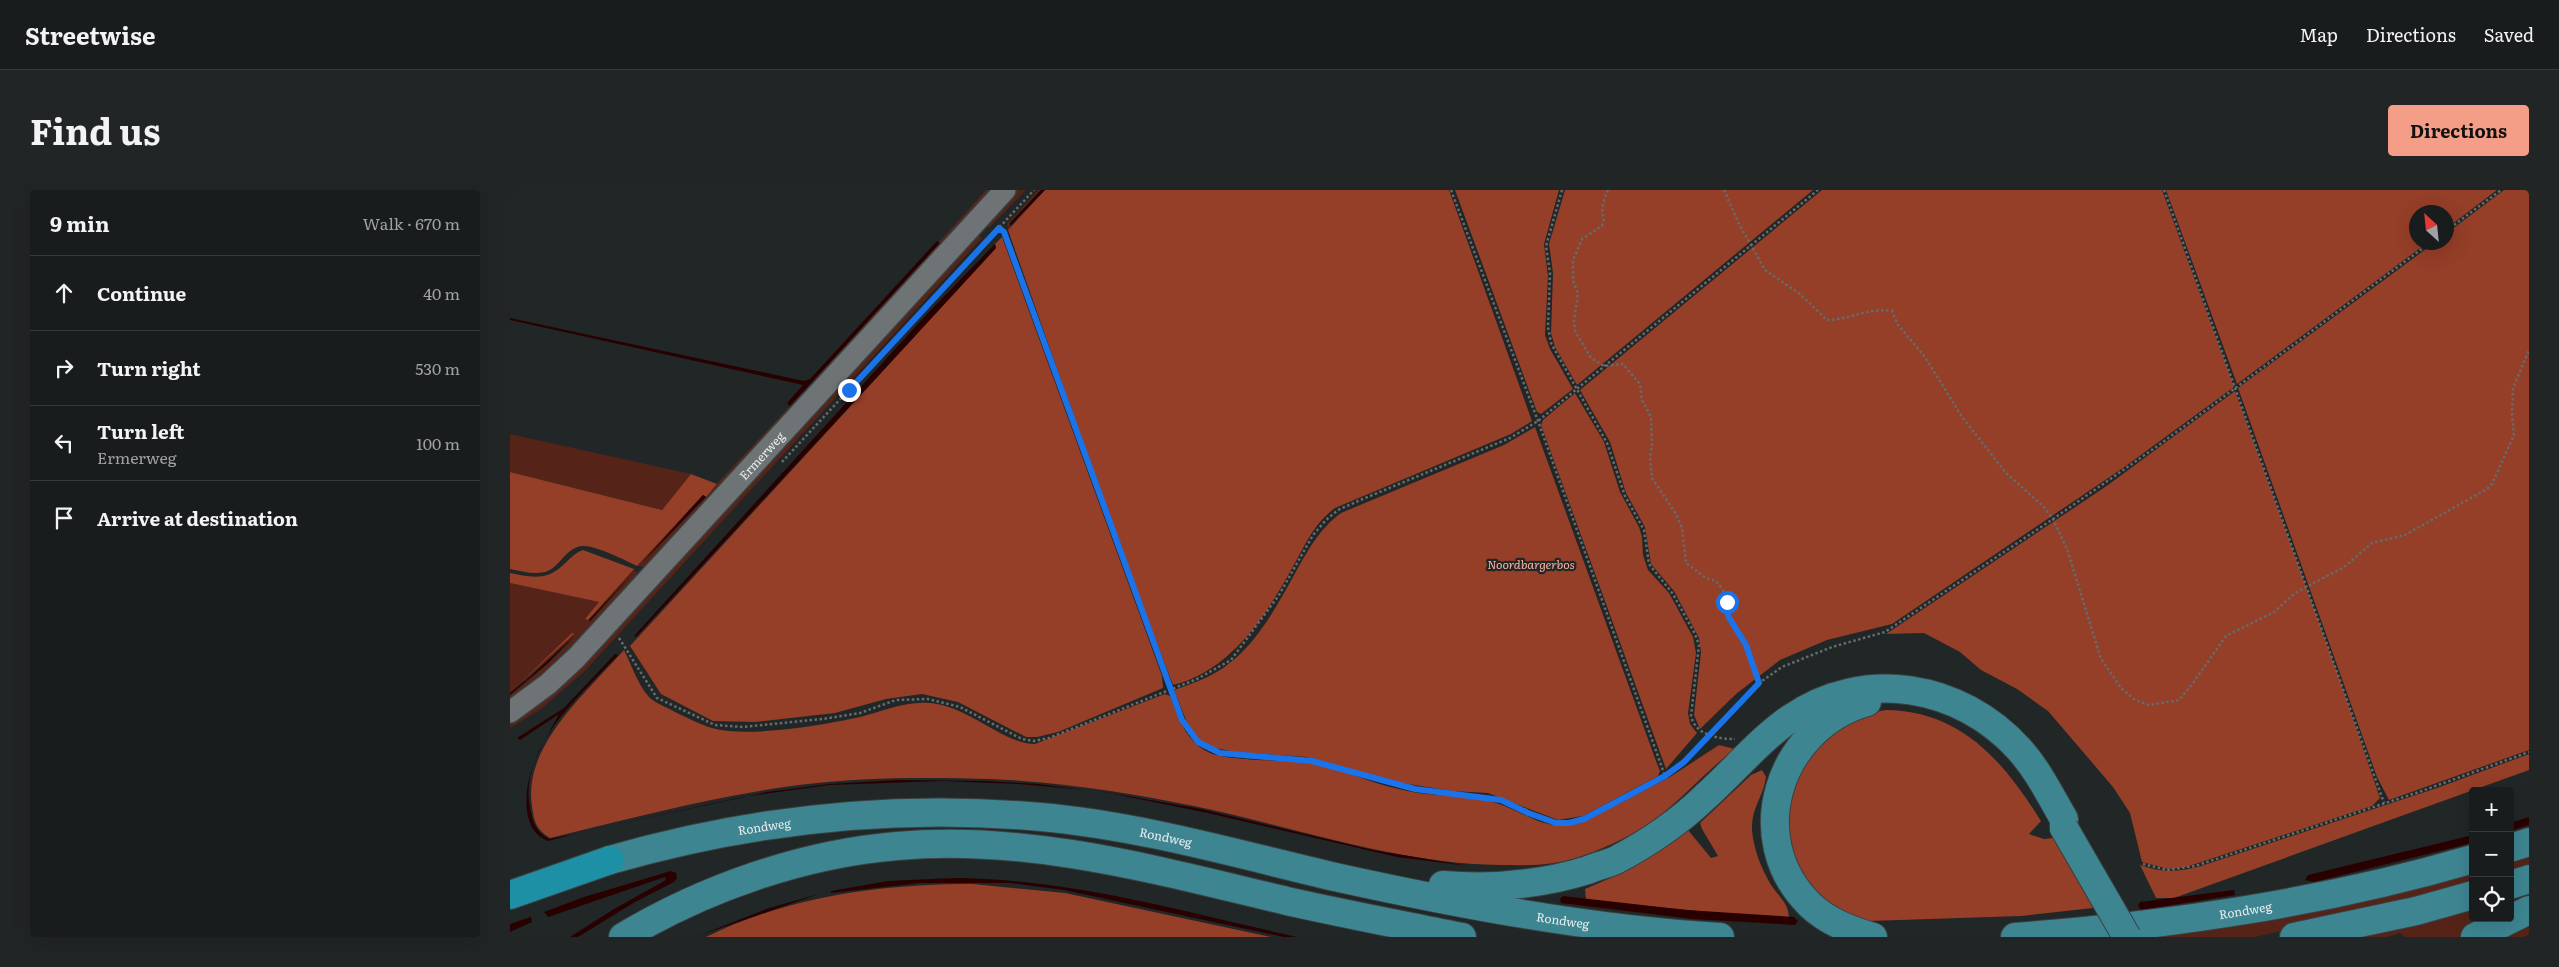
<!DOCTYPE html>
<html lang="en">
<head>
<meta charset="utf-8">
<style>
  :root { --surface:#191c1d; --page:#222526; --text:#f1f3f6; --muted:#9fa1a4; --line:#373a3b; --accent:#f49e88 }
  body { margin:0; font-family:Literata,serif; background:var(--page); color:var(--text) }
  .controls { position:absolute; right:15px; bottom:15px; display:grid; overflow:hidden; border-radius:5px; box-shadow:0 5px 20px #0002 }
  .controls button { width:45px; height:45px; display:grid; place-items:center; padding:0; border:0; border-bottom:1px solid var(--line); background:var(--surface); color:var(--text); font:25px sans-serif }
  .compass { position:absolute; left:1899px; top:15px; width:45px; height:45px; border-radius:50%; background:var(--surface); box-shadow:0 5px 20px #0002; rotate:333deg }
  .stop { position:absolute; width:15px; height:15px; margin:-11px; border:4px solid #1a73e8; border-radius:50%; background:#fff }
  .stop.end { background:#1a73e8; border-color:#fff; box-shadow:0 1px 5px #0008 }
  .list { margin:0; padding:0; list-style:none }
  h2 { display:flex; justify-content:space-between; align-items:center; height:65px; margin:0; padding:0 20px; font-size:21px }
  h2 small { font-size:16px; font-weight:400; color:var(--muted) }
  .list li { display:grid; grid-template-columns:32px 1fr auto; gap:15px; align-items:center; box-sizing:border-box; height:75px; padding:0 20px; border-top:1px solid var(--line) }
  .list b { display:block; font-size:19px; white-space:nowrap }
  .list p { margin:0; font-size:16px; white-space:nowrap; color:var(--muted) }
  .list em { font-size:16px; font-style:normal; color:var(--muted) }
  .icon { flex:none; width:28px; height:28px; fill:none; stroke:currentColor; stroke-width:2; stroke-linecap:round; stroke-linejoin:round }
  .map { position:relative; flex:none; width:2019px; height:747px; overflow:hidden; border-radius:5px }
  header { display:flex; align-items:center; gap:30px; box-sizing:border-box; height:70px; padding:0 25px; background:var(--surface); border-bottom:1px solid var(--line) }
  header strong { font-size:24px }
  nav { display:flex; gap:28px; margin-inline-start:auto; font-size:18px }
  .intro { display:flex; align-items:center; justify-content:space-between; box-sizing:border-box; height:120px; padding:0 30px }
  h1 { margin:0; font-size:35px }
  .button { padding:12px 22px; border-radius:5px; background:var(--accent); color:#111; font-size:18px; font-weight:700 }
  main { display:flex; gap:30px; padding:0 30px }
  aside { flex:1; background:var(--surface); border-radius:5px; box-shadow:0 5px 20px #0002 }
  .map>svg:first-child { display:block }
  .green { fill:#552317; fill-rule:evenodd }
  .forest { fill:#953e28 }
  .water { fill:#290000 }
  .lines { fill:none; stroke-linecap:round; stroke-linejoin:round }
  .minor-casing { stroke:#3c4041; stroke-width:24 }
  .major-casing { stroke:#3c4041; stroke-width:30 }
  .highway-casing { stroke:#3c4041; stroke-width:30 }
  .path { stroke:#666b6c; stroke-width:2.5; stroke-dasharray:2.5 2.5; stroke-linecap:butt }
  .minor { stroke:#6e7475; stroke-width:21 }
  .major { stroke:#3e8592; stroke-width:28 }
  .highway { stroke:#1e90a5; stroke-width:28 }
  .major-bridge-casing { stroke:#3c4041; stroke-width:30; stroke-linecap:butt }
  .major-bridge { stroke:#3e8592; stroke-width:28 }
  .route { stroke:#1a73e8; stroke-width:6 }
  .labels { text-anchor:middle; dominant-baseline:central; stroke-width:4.5; stroke-linejoin:round; paint-order:stroke }
  .street-label { font-size:12px; fill:#eaedee; stroke:#212627 }
  .park-label { font-size:12px; font-style:italic; fill:#f9b09c; stroke:#212627 }
</style>
</head>
<body>
<header>
<strong>Streetwise</strong>
<nav><a>Map</a><a>Directions</a><a>Saved</a></nav>
</header>
<div class="intro"><h1>Find us</h1><a class="button">Directions</a></div>
<main>
<aside>
<h2>9 min<small>Walk · 670 m</small></h2>
<ul class="list">
<li><svg class="icon" aria-label="ahead" viewBox="0 0 24 24"><path d="M12 20V5M6 11l6-6 6 6"/></svg><div><b>Continue</b></div><em>40 m</em></li>
<li><svg class="icon" aria-label="right" viewBox="0 0 24 24"><path d="M7 20v-9h11M14 6l5 5-5 5"/></svg><div><b>Turn right</b></div><em>530 m</em></li>
<li><svg class="icon" aria-label="left" viewBox="0 0 24 24"><path d="M17 20v-9H6M10 6l-5 5 5 5"/></svg><div><b>Turn left</b><p>Ermerweg</p></div><em>100 m</em></li>
<li><svg class="icon" aria-label="arrive" viewBox="0 0 24 24"><path d="M6 21V4h12l-3 4 3 4H6"/></svg><div><b>Arrive at destination</b></div></li>
</ul>
</aside>
<div class="map">
<svg width="2019" height="747" viewBox="0 0 2019 747">
  <rect width="100%" height="100%" fill="#212627"/>
  <path class="green" d="M476 0H486L137 377 127 376 185 314 132 373 297 198Z
    M505 0H516L479 38 477 34Z
    M528 0H531L500 33 501 36 498 40 497 34Z
    M466 43 472 48 75 481 31 519 0 538V531Z
    M0 244 181 284 152 320 0 282Z
    M124 379 130 387 56 466 0 513V505L37 474 65 447 0 503V393L89 412 76 429 77 430ZM122 385 80 431 79 430Z
    M2019 662V681L2000 687V668Z
    M1963 678V698L1745 747H1611Z
    M1963 715V728H1992L1956 747H1894L1891 743 1877 747H1834Z
    M2019 724V747H1974Z"/>
  <path class="forest" d="M535 0H939L1022 231 1001 244 825 318C802 335 794 358 780 382 753 430 719 481 663 495L616 374 498 40Z
    M945 0H1049L1034 54 1038 86 1035 145 1040 159 1063 199 1031 224 1027 222Z
    M1055 0H1303L1067 195 1045 157 1041 143 1043 83 1039 54Z
    M1312 0H1652L1724 197 1613 278 1382 434 1317 450 1270 470 1226 504 1190 539 1184 525 1191 462 1189 448 1164 401 1141 374 1135 337 1116 303 1100 252 1070 200Z
    M1656 0H1987L1937 38 1936 22H1906V52L1917 53 1727 194Z
    M1994 0H2019V560L1879 610 1867 587 1728 198 1924 53 1936 52 1937 43Z
    M492 47 652 486 653 498 548 542 527 547H516L448 512 412 504 376 509 325 523 245 532 203 531 151 504 120 456 486 58 485 54Z
    M1725 201 1830 491 1870 608 1862 616 1676 677 1658 679 1632 672 1620 623 1603 597 1538 521 1507 499 1471 480 1450 462 1414 443 1376 444 1598 295Z
    M1065 203 1094 252 1110 302 1129 337 1132 347 1133 365 1138 380 1159 403 1183 447 1186 463 1178 523 1180 534 1187 543 1156 579 1031 235 1033 230Z
    M1025 237 1146 571 1150 581 1148 586 1073 626 1048 630 978 603 942 601 880 591 796 567 725 562 701 557 689 551 680 540 664 500C681 494 699 488 713 478 745 457 765 419 783 387 797 362 808 340 831 323L994 255Z
    M0 282 152 320 181 284 207 294 196 307 193 305 127 376C115 370 85 355 72 356 55 358 50 378 35 382 23 385 11 381 0 379Z
    M73 360 124 379 78 430 75 429 89 412 0 393V383C19 387 36 391 52 376 59 370 64 363 73 360Z
    M62 443 64 444 9 494Z
    M114 460C121 474 128 495 139 507 146 514 157 517 165 522 180 529 194 537 211 540 247 546 314 535 350 527 374 521 395 511 420 513 459 516 493 554 525 554L655 504 660 506C669 529 676 552 700 563 719 571 771 570 794 572 828 577 859 593 893 600 921 607 951 604 979 611 1016 620 1034 646 1075 631L1160 587 1209 555 1225 559C1189 586 1161 624 1120 645 1097 657 1070 669 1044 673 1026 676 1007 675 989 675 885 673 785 637 684 616 617 602 549 592 481 589 418 587 352 587 289 595 205 606 122 628 40 648 26 639 24 632 22 616 12 556 79 500 114 460Z
    M1376 520C1452 521 1494 572 1531 631L1519 644 1534 649 1543 648 1583 718 1511 726 1359 731 1344 730 1311 711 1284 677 1276 611 1308 549 1359 523Z
    M2019 564V580L1664 708H1646L1630 675C1652 683 1669 682 1691 676L1927 598Z
    M1252 580 1256 587C1254 605 1241 619 1242 639 1243 659 1254 687 1267 703 1274 711 1278 716 1279 727L1230 725 1076 710 1075 699 1105 686 1178 640 1201 668 1208 666 1192 639 1190 633 1241 585Z
    M463 694 555 703 761 747H196C279 706 372 694 463 694Z"/>
  <path class="water" d="M531 0H535L500 36V33Z
    M427 51 430 53 280 216 277 213 293 195 0 130V128L294 191 300 189Z
    M485 54 486 58C366 189 246 317 126 447L124 446 417 124Z
    M193 305 196 307 187 316 132 373Z
    M122 384 80 431 79 430Z
    M64 446 37 474 0 505V503L19 488Z
    M105 464 108 465C72 504 8 557 20 618 23 633 26 642 39 649L65 644 38 651C25 646 19 635 17 621 13 583 32 556 49 524L10 550 7 548 54 518Z
    M389 590 475 591 528 594 576 600 509 594 432 591 319 595 232 607 77 641 257 602 319 594Z
    M589 601 691 619 863 660 959 676 887 667 698 623Z
    M2019 627V635L2000 641V633Z
    M1963 645V652L1950 656 1804 692 1795 690 1798 685Z
    M161 681 166 683 167 688 164 692 125 712 68 747H60L104 719 156 690 155 687 38 727 34 722 74 707Z
    M444 688C561 689 674 722 787 747H774L554 700 500 693H410L321 703V701L378 691Z
    M1724 700 1725 705 1631 720 1628 716 1630 712Z
    M309 704 185 747 259 718Z
    M1053 706 1176 720 1284 727 1288 731 1285 735 1183 729 1051 713 1050 709Z
    M21 727 22 732 0 742V734Z"/>
  <g class="lines">
    <defs>
      <g id="minor">
        <path id="s1" d="M0 522 38 494 66 468 495 0"/>
      </g>
      <g id="major">
        <path d="M1357 512C1269 537 1232 648 1300 715 1318 732 1340 740 1363 747"/>
        <path d="M2000 658 2019 652"/>
        <path id="s2" d="M100 670C239 630 386 614 531 627 631 636 727 664 825 687 952 715 1080 739 1210 747"/>
        <path d="M933 695C982 699 1030 695 1078 680 1087 676 1097 674 1106 670 1138 653 1169 632 1195 607 1224 581 1249 550 1281 528 1354 478 1450 494 1509 559 1528 580 1540 605 1554 629V638"/>
        <path d="M2000 695 2019 689"/>
        <path d="M113 747C195 698 292 664 387 656 519 644 650 681 777 711 835 724 893 735 952 747"/>
        <path id="s3" d="M1505 747C1660 735 1813 713 1963 669"/>
        <path d="M1784 747 1906 721 1963 705"/>
        <path d="M1965 747 2019 720"/>
      </g>
      <path id="highway" d="M0 705 100 670"/>
    </defs>
    <use href="#minor" class="minor-casing"/>
    <use href="#major" class="major-casing"/>
    <use href="#highway" class="highway-casing"/>
    <path class="path" d="M941 0 1028 231 1155 586
      M1052 0 1036 56 1040 83 1038 137 1041 153 1097 253 1115 306 1134 340 1139 374 1163 404 1185 444 1189 455 1181 526C1185 545 1208 549 1225 549
      M1098 0C1094 8 1090 21 1094 29L1092 36 1072 49 1063 70V91L1068 103 1064 130 1065 141 1081 168 1094 176 1113 174 1130 194 1132 210 1141 227 1142 255 1140 267 1142 288 1166 324 1172 338 1176 373 1196 388 1206 391 1213 400 1218 427 1236 455 1249 493
      M1214 0 1228 32 1255 80 1290 104 1317 130C1339 130 1359 117 1382 121L1388 135 1415 167 1452 227 1478 260 1496 283 1534 317 1543 329 1557 359 1591 469 1612 499 1625 510 1639 515 1669 510 1683 493 1716 446 1764 422 1785 403 1834 377 1862 353 1895 345 1977 299 1982 294 2004 245 2002 225 2003 198 2019 160
      M1654 0 1874 613
      M489 38 494 42 660 499C668 519 674 546 694 557 722 572 771 566 803 571 831 576 858 589 886 595 919 603 952 603 984 608 1019 615 1034 640 1074 629L1155 586 1174 571 1249 493 1272 477 1322 457 1375 442 1543 329 1649 255 1921 52
      M1936 41 1991 0
      M272 272 524 0
      M109 448 147 508 205 535 233 537 313 529 350 523 386 510 418 509 450 517 512 549 524 551 539 548 687 489 721 470 769 405 803 345 816 330 828 320 848 311 1000 248 1028 231 1308 0
      M1633 674 1657 680 1685 676 1909 602 2019 562"/>
    <use href="#minor" class="minor"/>
    <use href="#major" class="major"/>
    <use href="#highway" class="highway"/>
    <defs>
      <path id="major-bridge" d="M1554 638 1617 747"/>
    </defs>
    <use href="#major-bridge" class="major-bridge-casing"/>
    <use href="#major-bridge" class="major-bridge"/>
  </g>
  <g class="lines">
    <path class="route" d="M339 200 489 38 494 42 672 530 688 552 710 563 802 571 905 599 991 610 1018 623 1046 633H1059L1074 629 1155 586 1174 572 1249 493 1236 455 1218 426 1217 412"/>
  </g>
  <g class="labels">
    <g class="street-label">
      <text stroke="none"><textPath href="#s1" startOffset="360">Ermerweg</textPath></text>
      <text stroke="none"><textPath href="#s2" startOffset="158">Rondweg</textPath></text>
      <text stroke="none"><textPath href="#s2" startOffset="562">Rondweg</textPath></text>
      <text stroke="none"><textPath href="#s3" startOffset="232">Rondweg</textPath></text>
      <text stroke="none"><textPath href="#s2" startOffset="968">Rondweg</textPath></text>
    </g>
    <g class="park-label">
      <text x="1021" y="374">Noordbargerbos</text>
    </g>
  </g>
</svg>
<div class="controls">
<button>+</button>
<button>−</button>
<button><svg class="icon" aria-label="locate" viewBox="0 0 24 24"><circle cx="12" cy="12" r="6"/><path d="M12 2v4M12 18v4M2 12h4M18 12h4"/></svg></button>
</div>
<svg class="compass" viewBox="-18 -18 36 36"><path d="M0-13l5 13h-10z" fill="#e53935"/><path d="M0 13l5-13h-10z" fill="#9fa1a4"/></svg>
<div class="stop" style="left:1217px;top:412px"></div>
<div class="stop end" style="left:339px;top:200px"></div>
</div>
</main>
</body>
</html>
